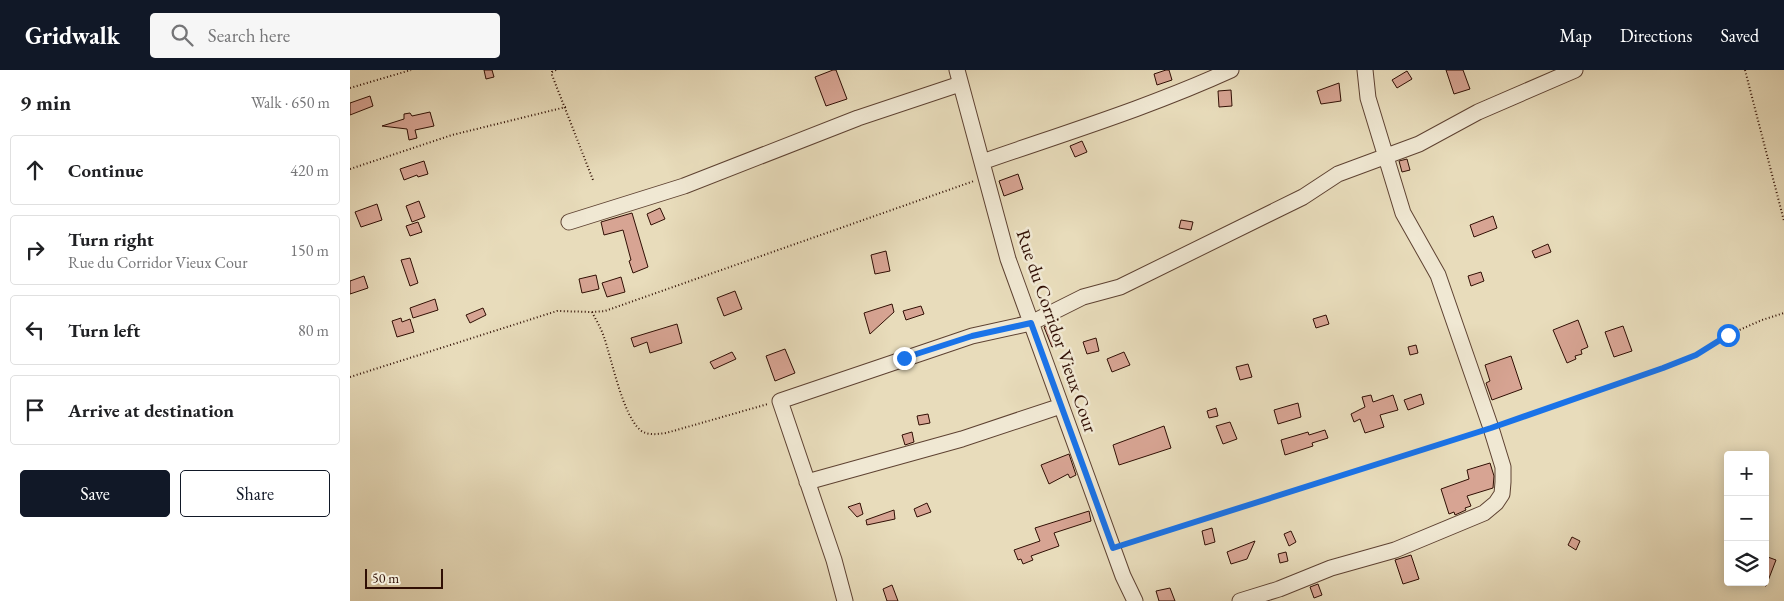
<!DOCTYPE html>
<html lang="en">
<head>
<meta charset="utf-8">
<style>
  :root { --surface:#fff; --page:#f6f6f6; --text:#202124; --muted:#757577; --line:#e0e0e0; --accent:#111827 }
  body { margin:0; font-family:"EB Garamond",serif; background:var(--page); color:var(--text) }
  .controls { position:absolute; right:15px; bottom:15px; display:grid; overflow:hidden; border-radius:5px; box-shadow:0 2px 12px #0003 }
  .controls button { width:45px; height:45px; display:grid; place-items:center; padding:0; border:0; border-bottom:1px solid var(--line); background:var(--surface); color:var(--text); font:25px sans-serif }
  .scale { position:absolute; left:15px; bottom:12px; width:78px; box-sizing:border-box; padding-left:5px; border:2px solid #300f04; border-top:0; font-size:14px; line-height:18px; white-space:nowrap; color:#300f04; -webkit-text-stroke:4px #f0e8d3; paint-order:stroke }
  .stop { position:absolute; width:15px; height:15px; margin:-11px; border:4px solid #1a73e8; border-radius:50%; background:#fff }
  .stop.end { background:#1a73e8; border-color:#fff; box-shadow:0 1px 5px #0008 }
  .list { margin:0; padding:0; list-style:none }
  h2 { display:flex; justify-content:space-between; align-items:center; height:65px; margin:0; padding:0 20px; font-size:21px }
  h2 small { font-size:16px; font-weight:400; color:var(--muted) }
  .list li { display:grid; grid-template-columns:32px 1fr auto; gap:15px; align-items:center; box-sizing:border-box; height:70px; margin:0 10px 10px; padding:0 10px; border:1px solid var(--line); border-radius:5px }
  .list b { display:block; font-size:19px; white-space:nowrap }
  .list p { margin:0; font-size:16px; white-space:nowrap; color:var(--muted) }
  .list em { font-size:16px; font-style:normal; color:var(--muted) }
  .actions { display:flex; gap:10px; padding:15px 20px }
  .actions a { flex:1; padding:11px 0; border:1px solid var(--accent); border-radius:5px; text-align:center; font-size:18px; color:var(--accent) }
  .actions .main { background:var(--accent); color:#fff }
  .icon { flex:none; width:28px; height:28px; fill:none; stroke:currentColor; stroke-width:2; stroke-linecap:round; stroke-linejoin:round }
  .map { position:relative; flex:none; width:1434px; height:531px; overflow:hidden }
  header { display:flex; align-items:center; gap:30px; box-sizing:border-box; height:70px; padding:0 25px; background:var(--accent); color:#fff }
  header strong { font-size:24px }
  nav { display:flex; gap:28px; margin-inline-start:auto; font-size:18px }
  .search { width:350px; height:45px; background:var(--page); display:flex; align-items:center; gap:12px; box-sizing:border-box; padding:0 18px; border-radius:5px; color:var(--muted); font-size:19px }
  main { display:flex }
  aside { flex:1; background:var(--surface) }
  .map>svg:first-child { display:block }
  .building { fill:#d7a493; stroke:#300f04 }
  .lines { fill:none; stroke-linecap:round; stroke-linejoin:round }
  .minor-casing { stroke:#5e4232; stroke-width:17 }
  .path { stroke:#300f04; stroke-width:2; stroke-dasharray:1 2.5; stroke-linecap:butt }
  .minor { stroke:#f0e8d3; stroke-width:15 }
  .route { stroke:#1a73e8; stroke-width:6 }
  .labels { text-anchor:middle; dominant-baseline:central; stroke-width:5; stroke-linejoin:round; paint-order:stroke }
  .street-label { font-size:19px; fill:#300f04; stroke:#f0e8d3 }
</style>
</head>
<body>
<header>
<strong>Gridwalk</strong>
<div class="search"><svg class="icon" aria-label="search" viewBox="0 0 24 24"><circle cx="10" cy="10" r="6"/><path d="M15 15l6 6"/></svg>Search here</div>
<nav><a>Map</a><a>Directions</a><a>Saved</a></nav>
</header>
<main>
<aside>
<h2>9 min<small>Walk · 650 m</small></h2>
<ul class="list">
<li><svg class="icon" aria-label="ahead" viewBox="0 0 24 24"><path d="M12 20V5M6 11l6-6 6 6"/></svg><div><b>Continue</b></div><em>420 m</em></li>
<li><svg class="icon" aria-label="right" viewBox="0 0 24 24"><path d="M7 20v-9h11M14 6l5 5-5 5"/></svg><div><b>Turn right</b><p>Rue du Corridor Vieux Cour</p></div><em>150 m</em></li>
<li><svg class="icon" aria-label="left" viewBox="0 0 24 24"><path d="M17 20v-9H6M10 6l-5 5 5 5"/></svg><div><b>Turn left</b></div><em>80 m</em></li>
<li><svg class="icon" aria-label="arrive" viewBox="0 0 24 24"><path d="M6 21V4h12l-3 4 3 4H6"/></svg><div><b>Arrive at destination</b></div></li>
</ul>
<div class="actions"><a class="main">Save</a><a>Share</a></div>
</aside>
<div class="map">
<svg width="1434" height="531" viewBox="0 0 1434 531">
  <rect width="100%" height="100%" fill="#e8dcbb"/>
  <filter id="stains"><feTurbulence type="fractalNoise" baseFrequency=".004" numOctaves="4"/><feColorMatrix values="0 0 0 0 .2 0 0 0 0 .09 0 0 0 0 .02 0 0 0 .5 -.17"/></filter>
  <radialGradient id="worn" r=".72"><stop offset=".6" stop-color="#630" stop-opacity="0"/><stop offset="1" stop-color="#630" stop-opacity=".3"/></radialGradient>
  <path class="building" d="M134 0H142L144 7 136 9Z
    M483 0H486L497 29 476 36 465 7Z
    M816 0H819L822 10 807 15 804 4Z
    M1096 0H1113L1120 19 1104 24Z
    M1057 1 1062 9 1047 18 1042 10Z
    M989 13 991 31 971 34 967 21Z
    M881 20 882 36 869 37 868 21Z
    M20 26 23 36 0 45V33Z
    M80 42 84 56 65 60 67 68 59 70 57 59 32 56 54 49V44L60 43 62 46Z
    M732 71 737 82 725 87 720 76Z
    M1057 89 1060 100 1052 102 1049 91Z
    M74 91 78 104 68 107 67 105 54 110 50 99Z
    M668 104 673 119 654 126 649 111Z
    M69 131 75 147 62 152 56 136Z
    M27 134 32 150 11 157 5 142Z
    M310 138 315 149 301 155 297 144Z
    M282 143 298 197 283 203 279 191 281 190 273 160 254 165 251 152Z
    M1143 146 1147 158 1124 167 1120 155Z
    M831 150 843 152 841 160 829 158Z
    M68 152 72 162 60 166 56 156Z
    M1198 174 1201 182 1185 188 1182 181Z
    M536 181 540 201 525 204 521 185Z
    M60 188 68 213 60 216 51 190Z
    M1131 202 1134 211 1121 216 1118 206Z
    M246 205 249 219 232 223 229 209Z
    M14 206 18 218 0 224V211Z
    M271 207 275 222 257 227 252 213Z
    M385 221 392 239 374 246 367 228Z
    M85 229 88 240 63 248 60 238Z
    M542 234 544 242 520 264 514 243Z
    M571 236 574 244 556 250 553 241Z
    M133 238 136 245 120 253 116 245Z
    M976 245 979 254 966 258 963 249Z
    M51 248 52 252 60 249 64 262 47 267 42 251Z
    M1228 250 1238 277 1231 280 1232 284 1225 286 1226 289 1217 293 1203 260Z
    M701 253 710 274 702 277 694 257Z
    M327 254 332 273 300 283 297 272 284 277 281 268Z
    M1273 256 1282 281 1264 287 1255 262Z
    M746 268 749 281 737 284 733 272Z
    M1066 275 1068 283 1060 285 1058 277Z
    M435 279 445 303 425 311 416 286Z
    M382 282 386 289 364 299 360 292Z
    M774 282 780 295 762 302 757 289Z
    M1161 286 1172 319 1142 330 1136 313 1140 311 1135 295Z
    M898 294 902 307 890 310 886 297Z
    M1071 324 1074 334 1058 340 1054 330Z
    M1021 325 1023 332 1043 325 1048 340 1030 345 1034 357 1015 363 1010 349 1004 352 1001 344 1015 337 1012 327Z
    M948 333 951 347 928 354 924 340Z
    M866 338 868 346 859 348 857 341Z
    M578 344 580 353 569 355 567 346Z
    M880 352 887 369 873 374 866 356Z
    M814 356 821 378 769 395 763 375Z
    M975 360 978 368 962 373 963 376 935 385 931 370 958 362 959 365Z
    M562 362 564 372 555 375 552 365Z
    M719 384 726 405 720 408 718 404 699 414 691 395Z
    M1140 393 1144 406 1143 418 1117 426 1121 436 1115 438 1116 440 1105 445 1104 442 1099 444 1091 419 1119 409 1117 400Z
    M510 433 513 444 507 447 498 437Z
    M577 433 581 442 567 447 564 439Z
    M544 440 545 449 517 455 516 450Z
    M739 441 741 451 704 463 709 476 681 486 683 490 673 494 671 489 668 490 664 480 690 471 685 458Z
    M862 458 865 472 855 475 852 461Z
    M941 461 946 472 939 476 934 464Z
    M1222 467 1230 471 1226 480 1218 475Z
    M905 471 897 489 881 494 877 482Z
    M936 482 938 491 930 493 928 484Z
    M1061 485 1069 509 1053 514 1045 490Z
    M1415 486 1426 490 1416 516H1415Z
    M968 514 972 525 964 528 960 517Z
    M542 515 548 531H537L533 519Z
    M820 518 825 531H809L806 521Z"/>
  <g class="lines">
    <defs>
      <path id="minor" d="M607 0 658 189 773 506 785 531
        M632 92C715 63 800 37 881 0
        M219 152 334 116 508 48 610 14
        M457 412 612 369 711 336
        M495 531 484 490 430 331 622 266 681 253 733 227 770 217 953 127 988 104 1069 74 1128 42 1225 0
        M890 531 929 519 981 498 1045 480 1134 443 1146 433 1152 424 1153 412V397L1141 358 1088 205 1053 143 1018 28 1015 0"/>
    </defs>
    <use href="#minor" class="minor-casing"/>
    <path class="path" d="M206 0 202 2V5L243 110
      M1395 0 1434 151
      M0 18 61 0
      M0 99 102 65 216 37
      M242 242C246 250 251 258 254 267 262 290 272 343 290 360 298 366 307 364 316 363L418 334
      M0 307 207 241 242 242 255 241 624 111
      M1153 354 1313 298 1346 285 1378 265 1412 250 1434 243
      M774 474 1130 361"/>
    <use href="#minor" class="minor"/>
  </g>
  <g class="lines">
    <path class="route" d="M554 288 622 266 681 253 763 478 1141 358 1313 298 1346 285 1378 265"/>
  </g>
  <g class="labels">
    <g class="street-label">
      <text transform="translate(707 261) rotate(71)">Rue du Corridor Vieux Cour</text>
    </g>
  </g>
  <rect width="100%" height="100%" filter="url(#stains)"/>
  <rect width="100%" height="100%" fill="url(#worn)"/>
</svg>
<div class="controls">
<button>+</button>
<button>−</button>
<button><svg class="icon" aria-label="layers" viewBox="0 0 24 24"><path d="M12 4l9 5-9 5-9-5zM3 14l9 5 9-5"/></svg></button>
</div>
<div class="scale">50 m</div>
<div class="stop" style="left:1378px;top:265px"></div>
<div class="stop end" style="left:554px;top:288px"></div>
</div>
</main>
</body>
</html>
